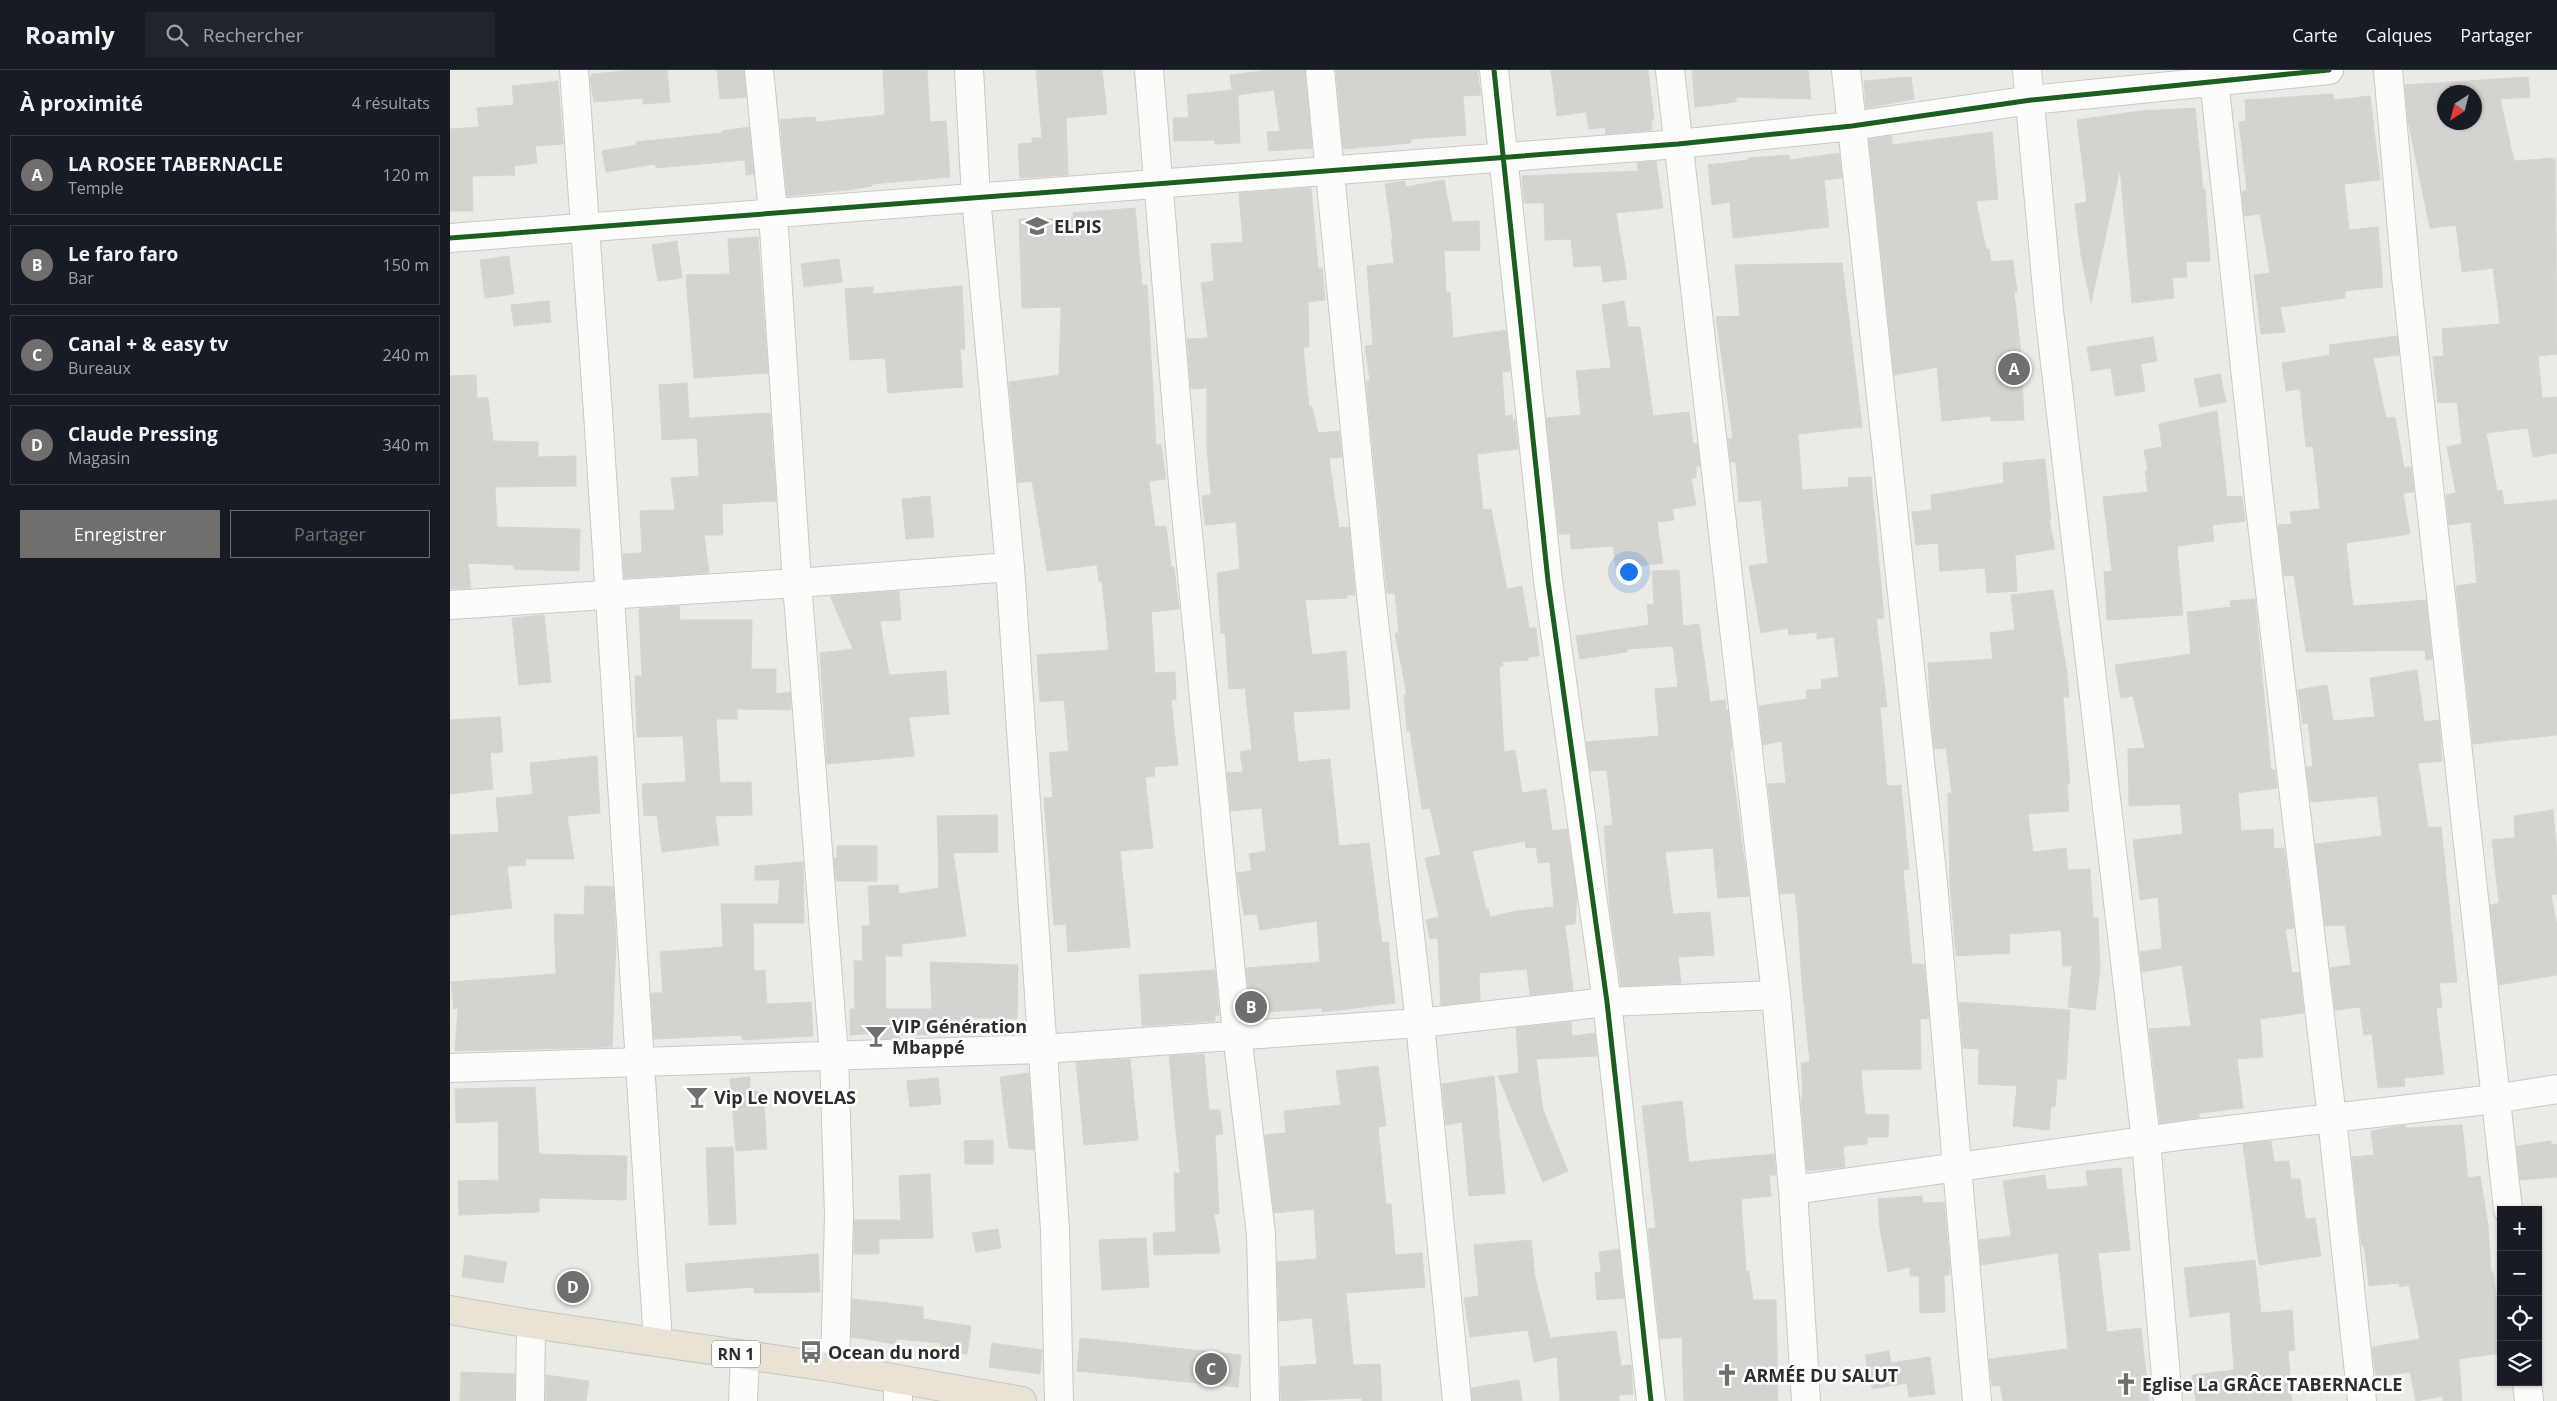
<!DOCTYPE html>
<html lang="fr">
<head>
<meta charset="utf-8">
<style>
  :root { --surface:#171b24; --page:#20242c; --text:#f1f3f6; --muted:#9ea1a6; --line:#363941; --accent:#706f6d }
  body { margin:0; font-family:"Open Sans",sans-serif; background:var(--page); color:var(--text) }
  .controls { position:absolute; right:15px; bottom:15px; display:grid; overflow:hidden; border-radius:0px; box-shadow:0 1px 4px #0004 }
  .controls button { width:45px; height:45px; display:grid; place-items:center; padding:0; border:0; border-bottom:1px solid var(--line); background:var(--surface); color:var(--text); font:25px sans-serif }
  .compass { position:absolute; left:1987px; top:15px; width:45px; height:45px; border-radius:50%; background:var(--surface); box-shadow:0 1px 4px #0004; rotate:216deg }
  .you { position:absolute; left:1178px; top:501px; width:18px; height:18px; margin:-12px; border:4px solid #fff; border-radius:50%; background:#1a73e8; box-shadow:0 0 0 8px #1a73e833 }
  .badge { display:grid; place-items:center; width:32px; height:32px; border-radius:50%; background:var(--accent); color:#fff; font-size:16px; font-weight:700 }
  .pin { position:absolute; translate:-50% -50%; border:2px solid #fff; box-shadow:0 1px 5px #0006 }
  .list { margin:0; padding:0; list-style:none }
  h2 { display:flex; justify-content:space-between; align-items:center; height:65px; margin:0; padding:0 20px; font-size:21px }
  h2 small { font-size:16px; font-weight:400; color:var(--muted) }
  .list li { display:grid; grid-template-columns:32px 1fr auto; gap:15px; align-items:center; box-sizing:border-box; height:80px; margin:0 10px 10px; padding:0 10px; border:1px solid var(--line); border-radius:0px }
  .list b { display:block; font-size:19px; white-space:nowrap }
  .list p { margin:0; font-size:16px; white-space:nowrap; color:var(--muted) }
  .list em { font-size:16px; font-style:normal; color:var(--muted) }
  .actions { display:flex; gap:10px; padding:15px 20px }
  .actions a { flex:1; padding:11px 0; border:1px solid var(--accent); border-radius:0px; text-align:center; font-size:18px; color:var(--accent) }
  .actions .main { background:var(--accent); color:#fff }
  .icon { flex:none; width:28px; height:28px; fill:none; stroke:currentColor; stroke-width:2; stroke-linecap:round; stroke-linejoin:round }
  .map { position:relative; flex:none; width:2107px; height:1331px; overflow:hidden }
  header { display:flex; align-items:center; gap:30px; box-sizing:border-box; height:70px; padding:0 25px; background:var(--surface); border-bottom:1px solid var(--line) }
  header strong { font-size:24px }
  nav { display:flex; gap:28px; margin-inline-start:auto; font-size:18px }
  .search { width:350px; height:45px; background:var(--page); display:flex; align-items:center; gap:12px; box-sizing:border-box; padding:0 18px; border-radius:0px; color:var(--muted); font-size:19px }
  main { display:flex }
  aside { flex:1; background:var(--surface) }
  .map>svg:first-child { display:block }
  .building { fill:#d4d3cf; stroke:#d6d5d0; fill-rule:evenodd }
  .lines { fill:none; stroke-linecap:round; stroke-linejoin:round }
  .minor-casing { stroke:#c9c8c7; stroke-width:30 }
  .highway-casing { stroke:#c6c6c3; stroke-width:30 }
  .minor { stroke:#fcfcfb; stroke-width:28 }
  .highway { stroke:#e9e3d6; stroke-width:28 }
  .cycleway-casing { stroke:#fff; stroke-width:8 }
  .cycleway { stroke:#1b5e20; stroke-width:5 }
  .labels { text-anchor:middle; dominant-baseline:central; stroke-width:5; stroke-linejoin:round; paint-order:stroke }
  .shield { fill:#fff; stroke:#6c6c6c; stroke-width:1 }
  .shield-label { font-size:16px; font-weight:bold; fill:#2d2d2d }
  .poi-label { font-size:18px; font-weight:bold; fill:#2d2d2d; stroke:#fff; text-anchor:start }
</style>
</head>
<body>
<header>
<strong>Roamly</strong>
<div class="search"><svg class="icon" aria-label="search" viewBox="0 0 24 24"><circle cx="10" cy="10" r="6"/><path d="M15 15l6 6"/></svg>Rechercher</div>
<nav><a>Carte</a><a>Calques</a><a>Partager</a></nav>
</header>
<main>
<aside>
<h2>À proximité<small>4 résultats</small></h2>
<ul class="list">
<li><span class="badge">A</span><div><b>LA ROSEE TABERNACLE</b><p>Temple</p></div><em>120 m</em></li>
<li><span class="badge">B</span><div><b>Le faro faro</b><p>Bar</p></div><em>150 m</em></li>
<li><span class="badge">C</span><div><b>Canal + &amp; easy tv</b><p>Bureaux</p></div><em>240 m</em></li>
<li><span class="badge">D</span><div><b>Claude Pressing</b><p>Magasin</p></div><em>340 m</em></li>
</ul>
<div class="actions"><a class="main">Enregistrer</a><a>Partager</a></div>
</aside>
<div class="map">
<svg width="2107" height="1331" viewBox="0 0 2107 1331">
  <rect width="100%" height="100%" fill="#ebeae4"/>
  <path class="building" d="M183 0H217L220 32 193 34V28L144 32 140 8 142 4Z
    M267 0H294L296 27 270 29Z
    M433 0H477L480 52 496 51 500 107 422 114V116L398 120 337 126 330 50 365 47 366 52 435 45Z
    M586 0H652L657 44 616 48 618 105 570 108 568 74 582 73V68H592Z
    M821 0H855L862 78 819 81 817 62 830 61 824 20 788 25 790 73 765 74V70L724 71 723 48H739L737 25 782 20 780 5Z
    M886 0H1027L1031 25 1013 26 1016 65 961 69V73L893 79Z
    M1101 0H1198L1204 50H1201L1202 60 1156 64 1155 57 1139 59 1136 42 1107 46Z
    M1242 0H1358L1361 29 1286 27V32L1245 37Z
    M1461 7 1464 29 1416 38 1414 11Z
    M2078 7 2080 27 2050 29 2064 91 2105 88 2107 284 2088 286 2092 328 2107 327V383L2083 387 2078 358 2036 363 2047 421 2052 420 2054 435 2107 430V665L2023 674 2006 516 2027 513 2021 452 1999 455 1996 425 2006 423 1997 377 2012 374 2007 332 1988 333 1983 287 1994 286 1992 259 2050 254 2043 198 2012 202 2006 155 1980 158 1958 51 1955 15ZM1994 22H2024V52H1994Z
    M108 11 113 74 85 76 87 93 64 96 65 105 22 106 23 141H0V59L29 57 27 38 64 35 62 16Z
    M1883 24 1884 30 1920 26 1930 110 1894 114 1899 160 1928 157 1933 217 1895 221V228L1830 237 1835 262 1811 264 1804 205 1820 203 1810 144 1794 146 1792 122 1797 120 1789 52 1796 51 1795 30Z
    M1745 38 1753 120 1755 119 1760 191 1736 192 1737 207 1722 208 1724 228 1682 233 1670 99 1641 233 1631 185 1625 134 1637 132 1627 50 1691 41Z
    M299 57 304 104 296 105 295 90 206 98 205 94 156 102 152 81 186 75V72L272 63V61Z
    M1542 62 1548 129 1526 131 1536 179H1539L1541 192 1563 190 1567 222H1564L1571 284 1574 350 1541 351V346L1492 351 1487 297 1444 305 1419 69 1442 66V75Z
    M1389 83 1392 108 1374 110 1379 157 1283 168 1280 132 1262 135 1258 95 1298 90V88L1339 85 1340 90Z
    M1206 91 1213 138 1166 143 1177 209 1153 212 1151 195 1124 197 1121 169 1095 170 1094 133H1074L1072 106 1188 101 1187 93Z
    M994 110 1002 152 1029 151 1030 180 994 181 996 223 1000 222 1003 268 1056 260 1060 301 1052 302 1055 346 1062 345 1063 350H1065L1068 379 1027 384 1033 440 1041 439 1057 519 1072 516 1079 558H1086L1089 586 1078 587V590L1052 592 1053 596H1049L1054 682 1065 680 1072 723 1096 719 1102 761 1117 759 1127 827 1125 854 1115 855 1123 920 1080 925 1077 899 1029 903 1030 931 991 935 988 868 980 869 976 850 989 847 975 788 991 785 980 738 972 739 960 661H957L954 625H957L945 563H949L945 523H937L916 311H920L915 276 923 275 917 196 944 193 941 169H943L935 114 955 111 956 117ZM1075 771 1076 778 1086 777 1088 793 1100 792 1104 837 1066 841 1040 847 1038 838 1036 839 1022 781Z
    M861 118 868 198H872L875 230 858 232 859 277H853L859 337H862L868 363 889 361 892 387 879 388 889 458 899 457 905 525H897V528L855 530 862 585 896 581 900 639 843 642 848 692 880 689 889 776 919 773 932 873 938 872 945 933 872 942V938L801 943 796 898 870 892 867 851 810 860 807 844 794 845 787 803 802 801 799 784 816 781 812 738 781 741 777 703 793 702 790 682 802 680 795 618 779 619 775 563H771L767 503 790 499 786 452 755 455 752 426 761 425 757 378V318L741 319 737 269 758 268 751 213 764 211 761 174 793 172 789 123Z
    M685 138 692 215H697L706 375H711L716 409 699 411 705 457 716 456 721 497H724L729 539 701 542 705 603 725 602 726 630H721L728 695 704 697 705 706 695 707 703 778 670 781 680 877 618 882 616 854 604 855 594 728 603 727 599 683 619 681 614 630 590 632 587 585 659 580 652 511 649 512 647 495 597 501 582 411 568 413 559 312 609 305 611 237 572 238 569 149 624 148 623 143Z
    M308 167 318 303 244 308 236 205 280 204 278 169Z
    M227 171 232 208 208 211 202 175Z
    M59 186 64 224 35 228 30 190Z
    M389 189 392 212 354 217 351 194Z
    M1392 193 1412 357 1348 364 1352 420 1399 417 1398 408 1421 407 1434 548 1426 549 1437 637H1430L1437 716 1451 715 1459 799 1453 800 1462 894H1474L1479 948 1470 949 1471 999 1411 1000 1415 1044 1439 1045 1438 1067H1417V1074L1393 1076 1395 1097 1357 1101 1351 1027H1353L1351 993 1360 992 1352 914 1348 850 1345 823 1330 824 1318 714 1336 713 1332 671 1313 675 1309 636 1357 629 1356 620 1372 619 1371 610 1389 607 1384 567 1367 569V562L1339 565 1338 558 1311 563 1299 496 1318 493 1311 430 1289 432 1286 392H1281L1278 369 1283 368 1266 247 1290 246 1285 195Z
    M512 216 515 279H510L513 317 438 323 435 288 400 290 395 219 423 217V224Z
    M99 231 101 252 64 256 61 235Z
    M1174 231 1178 257H1190L1203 346 1239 342 1243 374 1247 373 1250 396 1246 397V408H1241L1246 435 1222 439 1224 450 1207 452 1213 493 1166 499 1163 476 1121 479 1120 464H1109L1096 348 1131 345 1126 301 1161 298 1152 235Z
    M1947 266 1949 285 1923 288 1936 348 1945 347 1954 398 1961 397 1964 422 1953 423 1960 464 1896 473 1901 520 1903 536 1976 530 1982 589 1976 590 1975 580 1856 582 1844 505 1834 506 1828 455 1842 454 1840 442 1870 439 1863 376 1856 377 1850 319 1836 321 1832 293 1880 285 1879 275Z
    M1703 267 1707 291 1691 294 1695 321 1665 326 1661 298 1641 301 1637 277Z
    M1770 304 1776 332 1750 337 1744 309Z
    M26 305 27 328H38L43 371 88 372V387L126 386V416L45 417 47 457 130 459 129 501 64 499V495L18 493 21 518 0 519V306Z
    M237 313 239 348 320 343 326 431 272 434 273 465H254L259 503 174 508 173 484 192 483 190 441 225 440 221 408 249 406 247 368 212 370 209 315Z
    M1767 341 1777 427 1792 426 1795 451 1762 455 1764 471 1727 476 1733 545 1657 550 1654 502 1662 501 1653 427 1698 422 1695 401H1698L1694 380 1712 377 1709 354Z
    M1595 389 1601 450H1599L1605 479 1565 485 1567 521 1537 523 1535 498 1490 501 1488 473 1466 475 1462 442 1482 440 1481 425 1554 413 1553 393Z
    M480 426 484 467 456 469 452 429Z
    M1229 500 1233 556 1249 554 1260 632 1275 630 1276 641 1278 640 1282 680 1280 681 1299 826 1268 828 1263 778 1215 782 1223 844 1260 842 1264 885 1228 887 1231 913 1171 916 1160 838 1154 756 1163 755 1157 700 1140 701 1136 672 1209 666 1205 619 1228 617 1223 576 1177 579V582L1130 589 1126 566 1199 555 1197 535 1204 534 1202 501Z
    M1603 520 1617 603 1619 627H1613L1620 714H1617L1619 741 1578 744 1583 782 1616 778 1618 800 1640 799 1643 848 1648 847 1650 899 1645 940 1618 937 1622 896H1613L1611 860 1559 864 1560 883 1506 886 1500 814 1498 723H1502L1496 678 1484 679 1481 647 1478 593 1543 589 1540 563 1565 560 1561 525Z
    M449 521 451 550 430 551 439 605 496 601 499 644 459 647 464 686 377 694 370 583 403 579 380 526Z
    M1805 529 1821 700H1825L1827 718 1788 723 1791 761 1823 759 1824 779 1834 778 1844 858 1835 859 1842 903 1849 902 1854 943 1810 949 1813 987 1787 989 1793 1038 1749 1043V1048L1710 1053 1699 959 1741 956 1732 895 1692 902 1690 882 1712 879 1708 827 1690 830 1683 770 1733 764 1730 734 1679 736 1678 679 1695 678 1683 626 1671 628 1665 595 1741 584 1737 542 1781 537 1780 531Z
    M229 536 230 550H302L301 599H326V624L340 622 341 640 287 639V649H266L270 713 301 712 302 745 265 746 269 775 212 782 207 745 194 746 192 714 236 712 233 666 187 667 185 606H192L189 539Z
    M94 545 101 612 69 615 62 548Z
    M1967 600 1974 652 1989 650 1992 691 1968 693 1978 757H1991L2007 912 1989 913 1992 937 1986 938 1994 1004 1954 1008 1955 1016 1928 1018 1922 964 1914 965 1910 937 1885 940 1880 898 1901 895 1895 855 1875 856 1865 774 1932 766 1927 726 1861 732 1856 697H1863L1858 653 1853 654 1848 620 1877 615 1883 651 1925 647 1920 608Z
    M50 647 53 682 40 683 43 719 0 724V650Z
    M147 686 150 743 117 746 124 789H75L76 795 57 796 62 838 0 845V765L49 762 46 728 83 724 80 693Z
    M2103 740 2107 785V824L2101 825 2107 856V905L2049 915 2040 835 2049 833 2042 770 2065 768 2064 746Z
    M547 745 548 782 503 783 516 866 452 874V886H435L436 939H482L480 892 568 895 567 949 510 947 511 964 449 965V968L427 969V963L400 965V939H405L404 891H413L412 856H420L418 816 448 815 449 824 489 818 487 746Z
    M387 776H427V811H386L384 788H387Z
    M353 792 354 853H303L304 901 315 900 317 934 361 932 363 966 292 970V965L204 969 201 923H213L210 882 273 877 271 834H328L330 810H305V796Z
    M135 816 163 817 166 871 162 977 5 981 8 938 4 939 1 912 106 904 104 844 134 845Z
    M765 900 769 945 765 946V951L692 956 689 905Z
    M1509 932 1620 940 1616 1009H1607L1605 1037 1601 1036 1599 1060 1563 1056 1567 1016 1528 1014 1529 979 1513 978Z
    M1121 952 1122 966 1145 963 1147 986 1086 989 1093 1040 1118 1101 1093 1112 1048 1006 1069 1003 1066 958Z
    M754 984 759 1040H770L773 1064 765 1065 769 1144H764L770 1183 704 1185 703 1163 726 1162 724 1103H730L719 986Z
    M680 989 688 1070 634 1075 626 992Z
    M928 996 936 1056 928 1057 936 1134H941L945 1185 972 1183 975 1217 896 1223 903 1295 930 1294 932 1331H912V1328L831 1331 830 1297 867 1294 862 1248 829 1251 827 1192 867 1189 864 1139 824 1143 815 1065 836 1063 834 1041 891 1035 886 1001Z
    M579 1003 584 1080 559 1078 550 1007Z
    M1044 1006 1055 1123 1019 1126 1012 1052 996 1055 992 1014Z
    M300 1007V1020L313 1023 317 1079 286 1081 280 1009Z
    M488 1008 491 1034 460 1037 457 1011Z
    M85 1017 89 1084 177 1086 176 1130 89 1128V1142L9 1145 8 1111 49 1110 48 1051 6 1053 5 1019Z
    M1232 1031 1239 1092 1324 1084 1326 1105H1319L1321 1126 1291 1129 1296 1202 1299 1201 1303 1230H1326L1328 1331H1234L1232 1267 1210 1269 1198 1159 1206 1158 1192 1036Z
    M1955 1055 1956 1058 2012 1055 2018 1108 2030 1106 2038 1155 2041 1202H2043L2051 1261V1283L2009 1289 2012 1331H1993V1326L1966 1331 1960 1302 1926 1307 1922 1277 1970 1269 1959 1215 1950 1217 1949 1213 1919 1216 1914 1176H1912L1910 1163 1902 1087 1924 1085 1921 1061Z
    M543 1070V1094H515L514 1071Z
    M1821 1071 1824 1092 1839 1091 1841 1109H1850L1855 1149 1865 1148 1871 1186 1809 1195 1793 1074Z
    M2101 1071V1075L2107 1074V1107L2070 1110 2067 1076Z
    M283 1077 286 1154 259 1155 256 1078Z
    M1671 1098 1680 1180 1648 1183 1657 1262 1691 1258 1699 1331H1553L1550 1315 1542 1316 1539 1289 1618 1279 1608 1183 1531 1195 1529 1170 1561 1166 1553 1111 1595 1105 1597 1120 1638 1116 1636 1101Z
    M480 1104 483 1168 429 1169V1184H404V1150H451L449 1106Z
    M1472 1126 1473 1133 1494 1132 1500 1198 1499 1205H1494L1495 1242 1470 1243 1469 1206H1460V1197L1438 1202 1430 1159 1428 1129Z
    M548 1159 551 1178 526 1182 522 1163Z
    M696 1168 699 1217 652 1220 649 1170Z
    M1081 1170 1085 1207 1100 1268 1166 1261 1171 1296 1181 1295 1183 1324 1169 1325V1331H1110L1107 1287 1084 1292 1078 1260 1020 1267 1014 1228 1029 1226 1024 1175Z
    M1169 1179 1174 1228 1147 1230 1145 1203 1151 1202 1149 1182Z
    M368 1184 370 1222 304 1223V1217L237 1222 235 1194Z
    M15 1185 57 1192 53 1213 12 1207Z
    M1805 1190 1811 1243 1842 1240 1845 1280 1838 1281 1842 1331H1746L1742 1305 1784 1300 1780 1242 1740 1247 1734 1198Z
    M402 1229 473 1237V1249L521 1256 517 1284 490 1280 491 1273 447 1269 445 1274 401 1267Z
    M630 1268 791 1285 788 1317 627 1301Z
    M542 1273 592 1280 590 1304 539 1297Z
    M1439 1281 1441 1293 1480 1287 1485 1324 1459 1327 1457 1313 1422 1319 1415 1285Z
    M11 1302 65 1304 64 1331H10Z
    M96 1305 139 1311 136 1331H96Z
    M1069 1310 1072 1331H1022L1021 1318Z"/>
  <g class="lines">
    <defs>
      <path id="minor" d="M124 0 148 343 208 1272
        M309 0 323 143 347 513 384 986 389 1145 385 1298
        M519 0 526 127 560 497 605 1160 609 1331
        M699 0 733 413 787 964 811 1164 815 1331
        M870 0 921 525 970 953 1007 1331
        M1044 0 1098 511 1157 932 1201 1331
        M1220 0 1326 925 1343 1120 1356 1331
        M1396 0 1483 813 1527 1331
        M1577 0 1599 241 1696 1071 1718 1331
        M1763 0 1809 428 1882 1048 1912 1331
        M1938 0 1956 206 2058 1140
        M0 168 1228 74 1402 56 1581 30 1879 0
        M0 535 347 513 560 497
        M0 998 592 979 970 953 1157 932 1326 925
        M1343 1120 1736 1065 2045 1029 2107 1019
        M448 1309V1331
        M2077 1312 2079 1331
        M80 1331 81 1254
        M293 1331 295 1285"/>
      <path id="highway" d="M0 1240 81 1254 385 1298 572 1331"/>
    </defs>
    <use href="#minor" class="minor-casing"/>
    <use href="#highway" class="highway-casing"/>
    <use href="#minor" class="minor"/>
    <use href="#highway" class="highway"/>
    <defs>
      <path id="cycleway" d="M1044 0 1098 511 1157 932 1201 1331
        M0 168 1228 74 1402 56 1581 30 1879 0"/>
    </defs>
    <use href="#cycleway" class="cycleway-casing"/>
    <use href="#cycleway" class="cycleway"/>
  </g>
  <defs>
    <symbol id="school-bare" viewBox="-9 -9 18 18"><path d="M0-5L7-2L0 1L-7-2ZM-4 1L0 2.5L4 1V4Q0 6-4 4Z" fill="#706f6d" stroke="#fff" stroke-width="2.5" paint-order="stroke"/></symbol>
    <symbol id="bar-bare" viewBox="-9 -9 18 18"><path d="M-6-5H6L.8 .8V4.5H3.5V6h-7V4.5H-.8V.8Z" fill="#706f6d" stroke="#fff" stroke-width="2.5" paint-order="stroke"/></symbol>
    <symbol id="bus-bare" viewBox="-9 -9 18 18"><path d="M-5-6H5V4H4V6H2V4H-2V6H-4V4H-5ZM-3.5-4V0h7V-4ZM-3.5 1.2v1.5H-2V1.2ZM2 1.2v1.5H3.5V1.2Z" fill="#706f6d" stroke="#fff" stroke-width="2.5" paint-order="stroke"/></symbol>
    <symbol id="church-bare" viewBox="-9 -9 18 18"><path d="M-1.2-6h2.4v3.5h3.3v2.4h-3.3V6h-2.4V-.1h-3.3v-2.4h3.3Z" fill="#706f6d" stroke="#fff" stroke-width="2.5" paint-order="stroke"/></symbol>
  </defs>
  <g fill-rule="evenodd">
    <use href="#school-bare" x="571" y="140" width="32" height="32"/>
    <use href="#bar-bare" x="410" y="950" width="32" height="32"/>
    <use href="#bar-bare" x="231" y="1011" width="32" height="32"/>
    <use href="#bus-bare" x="345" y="1266" width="32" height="32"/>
    <use href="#church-bare" x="1261" y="1289" width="32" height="32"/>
    <use href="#church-bare" x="1660" y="1298" width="32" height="32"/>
  </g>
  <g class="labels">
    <rect class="shield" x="262" y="1270.5" width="48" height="27" rx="4"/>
    <g class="shield-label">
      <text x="286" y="1284">RN 1</text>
    </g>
    <g class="poi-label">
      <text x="604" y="156">ELPIS</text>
      <text x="442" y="956">VIP Génération<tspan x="442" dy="21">Mbappé</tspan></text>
      <text x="264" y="1027">Vip Le NOVELAS</text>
      <text x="378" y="1282">Ocean du nord</text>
      <text x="1294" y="1305">ARMÉE DU SALUT</text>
      <text x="1692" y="1314">Eglise La GRÂCE TABERNACLE</text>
    </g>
  </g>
</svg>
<div class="controls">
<button>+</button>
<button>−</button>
<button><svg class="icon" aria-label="locate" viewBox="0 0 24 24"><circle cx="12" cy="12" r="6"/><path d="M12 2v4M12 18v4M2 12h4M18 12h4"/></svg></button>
<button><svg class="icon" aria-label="layers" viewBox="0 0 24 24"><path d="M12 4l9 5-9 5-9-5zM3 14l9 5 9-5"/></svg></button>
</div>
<svg class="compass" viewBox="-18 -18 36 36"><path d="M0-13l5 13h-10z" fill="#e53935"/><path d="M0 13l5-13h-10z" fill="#9ea1a6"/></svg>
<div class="you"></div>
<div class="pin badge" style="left:1564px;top:299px">A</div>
<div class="pin badge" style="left:801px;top:937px">B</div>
<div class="pin badge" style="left:761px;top:1299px">C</div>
<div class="pin badge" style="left:123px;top:1217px">D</div>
</div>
</main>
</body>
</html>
